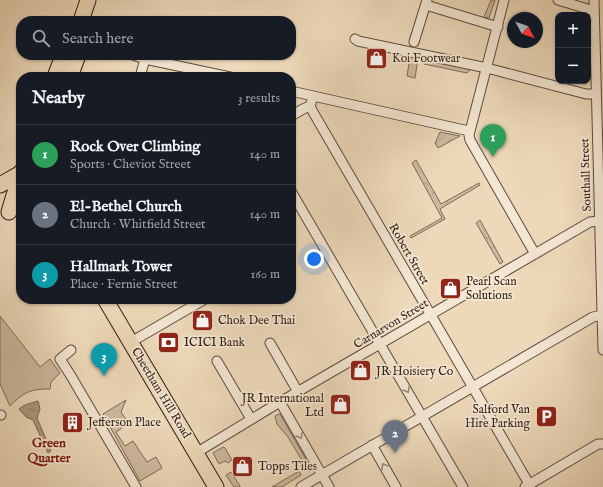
<!DOCTYPE html>
<html lang="en">
<head>
<meta charset="utf-8">
<style>
  :root { --surface:#171b24; --page:#242831; --text:#f1f3f6; --muted:#9ea1a6; --line:#363941; --accent:#7c3aed }
  body { margin:0; font-family:"IM FELL English",serif; background:var(--page); color:var(--text) }
  .controls { position:absolute; right:12px; top:12px; display:grid; overflow:hidden; border-radius:8px; box-shadow:0 1px 3px #0004 }
  .controls button { width:36px; height:36px; display:grid; place-items:center; padding:0; border:0; border-bottom:1px solid var(--line); background:var(--surface); color:var(--text); font:20px sans-serif }
  .compass { position:absolute; left:507px; top:12px; width:36px; height:36px; border-radius:50%; background:var(--surface); box-shadow:0 1px 3px #0004; rotate:131deg }
  .you { position:absolute; left:314px; top:259px; width:14px; height:14px; margin:-10px; border:3px solid #fff; border-radius:50%; background:#1a73e8; box-shadow:0 0 0 6px #1a73e833 }
  .badge { display:grid; place-items:center; width:26px; height:26px; border-radius:50%; background:var(--accent); color:#fff; font-size:13px; font-weight:700 }
  .pin { position:absolute; translate:-50% -33px; filter:drop-shadow(0 1px 2px #0008) }
  .pin::after { content:''; position:absolute; top:21px; width:14px; height:12px; background:inherit; clip-path:polygon(0 0,100% 0,50% 100%) }
  .list { margin:0; padding:0; list-style:none }
  h2 { display:flex; justify-content:space-between; align-items:center; height:52px; margin:0; padding:0 16px; font-size:17px }
  h2 small { font-size:13px; font-weight:400; color:var(--muted) }
  .list li { display:grid; grid-template-columns:26px 1fr auto; gap:12px; align-items:center; box-sizing:border-box; height:60px; padding:0 16px; border-top:1px solid var(--line) }
  .list b { display:block; font-size:15px; white-space:nowrap }
  .list p { margin:0; font-size:13px; white-space:nowrap; color:var(--muted) }
  .list em { font-size:13px; font-style:normal; color:var(--muted) }
  .icon { flex:none; width:22px; height:22px; fill:none; stroke:currentColor; stroke-width:2; stroke-linecap:round; stroke-linejoin:round }
  .map { position:relative; flex:none; width:603px; height:487px; overflow:hidden }
  .search { position:absolute; background:var(--surface); box-shadow:0 1px 3px #0004; left:16px; top:16px; width:280px; height:44px; display:flex; align-items:center; gap:10px; box-sizing:border-box; padding:0 14px; border-radius:16px; color:var(--muted); font-size:15px }
  .panel { position:absolute; background:var(--surface); box-shadow:0 1px 3px #0004; left:16px; top:72px; width:280px; height:232px; border-radius:16px }
  .map>svg:first-child { display:block }
  .grass { fill:#cdb99e; stroke:#7e6a58 }
  .forest { fill:url(#forest-crowns); stroke:#7e6a58 }
  .garden { fill:url(#garden-furrows); stroke:#7e6a58 }
  .water { fill:url(#water-ripples); stroke:#7a6655 }
  .lines { fill:none; stroke-linecap:round; stroke-linejoin:round }
  .minor-casing { stroke:#5e4a3d; stroke-width:11 }
  .trunk-casing { stroke:#2f1b13; stroke-width:17 }
  .minor { stroke:#f3e6d2; stroke-width:9 }
  .trunk { stroke:#edd9ba; stroke-width:15 }
  .oneway { stroke:#9b8b7c }
  .labels { text-anchor:middle; dominant-baseline:central; stroke-width:3.5; stroke-linejoin:round; paint-order:stroke }
  .poi-label { font-size:12px; fill:#2f1b13; stroke:#f3e6d2; text-anchor:start }
  .street-label { font-size:12px; fill:#2f1b13; stroke:#f3e6d2 }
  .neighbourhood-label { font-size:13px; font-weight:bold; fill:#7a1f14; stroke:#f3e6d2 }
</style>
</head>
<body>
<div class="map">
<svg width="603" height="487" viewBox="0 0 603 487">
  <defs>
    <pattern id="forest-crowns" width="20" height="18" patternUnits="userSpaceOnUse"><rect width="20" height="18" fill="#cdb99e"/><path d="M2 6a3 3 0 1 1 6 0M12 15a3 3 0 1 1 6 0" fill="none" stroke="#b09e87"/></pattern>
    <pattern id="garden-furrows" width="10" height="10" patternUnits="userSpaceOnUse"><rect width="10" height="10" fill="#cdb99e"/><path d="M-1 1l2-2M0 10L10 0M9 11l2-2" fill="none" stroke="#b09e87"/></pattern>
    <pattern id="water-ripples" width="26" height="14" patternUnits="userSpaceOnUse"><rect width="26" height="14" fill="#ac9881"/><path d="M2 4q2-2 4 0t4 0M15 11q2-2 4 0t4 0" fill="none" stroke="#8c7b68"/></pattern>
  </defs>
  <rect width="100%" height="100%" fill="#edd9ba"/>
  <filter id="stains"><feTurbulence type="fractalNoise" baseFrequency=".005" numOctaves="4"/><feColorMatrix values="0 0 0 0 .2 0 0 0 0 .09 0 0 0 0 .02 0 0 0 .5 -.17"/></filter>
  <radialGradient id="worn" r=".72"><stop offset=".6" stop-color="#630" stop-opacity="0"/><stop offset="1" stop-color="#630" stop-opacity=".3"/></radialGradient>
  <path class="grass" d="M491 0H495L489 18 484 17Z
    M410 57 418 59 415 78 407 76Z
    M423 60 471 69 467 73 424 64Z
    M0 316 40 367 50 359 60 373 51 382 50 389C30 389 24 392 10 406L0 384Z
    M126 400 121 412 128 422 127 423 128 424 116 432 125 446 133 441 147 462 156 457 162 468 140 481 103 414Z
    M279 414H280L311 468 309 472 288 437 277 424 275 416Z
    M223 447 225 448 232 460 228 463 225 461 219 464 213 453Z
    M299 471 301 475 282 487H272Z
    M231 472 240 486V487H234L226 475Z"/>
  <path class="forest" d="M416 160 441 204 479 183 480 185 440 209 445 219 411 238 410 236 442 218 412 163Z
    M480 220 503 262 500 264 476 223Z"/>
  <path class="garden" d="M440 132 460 136 438 148 435 143Z"/>
  <path class="water" d="M38 401 40 409 37 418 51 451 48 453 33 420 26 417 19 409 25 405Z"/>
  <g class="lines">
    <defs>
      <path id="minor" d="M504 0 469 135 470 140 535 254
        M558 0 594 11
        M594 0 603 350
        M426 5 498 27
        M355 39 358 41 487 68 586 94H596
        M414 42 427 0
        M133 55 145 59 230 77
        M140 77 145 59
        M291 91 469 131
        M313 97 310 106 313 112 529 484
        M291 116 303 109 310 106
        M291 191 463 487
        M131 342 205 299
        M270 343 298 392
        M71 350 60 359 71 376 136 487
        M217 361 251 419
        M280 402 329 487
        M0 415H1
        M372 445 396 487
        M196 453 280 402 590 222 599 221
        M301 487 593 317 602 315
        M525 487 598 444H603"/>
      <path id="trunk" d="M81 21 88 0
        M55 77 63 55
        M70 77 78 55
        M0 185 21 173
        M9 212 21 172
        M105 299 216 487"/>
    </defs>
    <use href="#minor" class="minor-casing"/>
    <use href="#trunk" class="trunk-casing"/>
    <use href="#minor" class="minor"/>
    <use href="#trunk" class="trunk"/>
  </g>
  <defs><path id="oneway-chevron" d="M-2-3.5L2.5 0L-2 3.5" fill="none" stroke-width="1.6" stroke-linecap="round" stroke-linejoin="round"/></defs>
  <g class="oneway">
    <use href="#oneway-chevron" transform="translate(407 390) rotate(60)"/>
    <use href="#oneway-chevron" transform="translate(300 436) rotate(60)"/>
    <use href="#oneway-chevron" transform="translate(384 466) rotate(-120)"/>
  </g>
  <defs>
    <symbol id="shop-square" viewBox="-11 -11 22 22"><rect x="-9" y="-9" width="18" height="18" rx="4" fill="#8f2418" stroke="#f3e6d2"/><path d="M-5-2.5h2.3a2.7 3.5 0 0 1 5.4 0H5L5.5 6h-11ZM-1.5-2.5h3a1.5 2.3 0 0 0-3 0Z" fill="#fff"/></symbol>
    <symbol id="bank-square" viewBox="-11 -11 22 22"><rect x="-9" y="-9" width="18" height="18" rx="4" fill="#8f2418" stroke="#f3e6d2"/><path d="M-6-4H6V4H-6ZM0-2.3a2.3 2.3 0 1 0 0 4.6a2.3 2.3 0 1 0 0-4.6Z" fill="#fff"/></symbol>
    <symbol id="parking-square" viewBox="-11 -11 22 22"><rect x="-9" y="-9" width="18" height="18" rx="4" fill="#8f2418" stroke="#f3e6d2"/><path d="M-3.5-5.5H1a3.5 3.5 0 0 1 0 7H-1V5.5H-3.5ZM-1-3.4V-.6H.8a1.4 1.4 0 0 0 0-2.8Z" fill="#fff"/></symbol>
    <symbol id="building-square" viewBox="-11 -11 22 22"><rect x="-9" y="-9" width="18" height="18" rx="4" fill="#8f2418" stroke="#f3e6d2"/><path d="M-4-6H4V6H1V3H-1V6H-4ZM-2.5-4.3h1.7v1.8h-1.7ZM.8-4.3h1.7v1.8H.8ZM-2.5-1h1.7V.8h-1.7ZM.8-1h1.7V.8H.8Z" fill="#fff"/></symbol>
  </defs>
  <g fill-rule="evenodd">
    <use href="#shop-square" x="364" y="46" width="25" height="25"/>
    <use href="#shop-square" x="438" y="276" width="25" height="25"/>
    <use href="#shop-square" x="190" y="308" width="25" height="25"/>
    <use href="#bank-square" x="156" y="330" width="25" height="25"/>
    <use href="#shop-square" x="348" y="358" width="25" height="25"/>
    <use href="#shop-square" x="328" y="392" width="25" height="25"/>
    <use href="#parking-square" x="534" y="404" width="25" height="25"/>
    <use href="#building-square" x="60" y="410" width="25" height="25"/>
    <use href="#shop-square" x="230" y="454" width="25" height="25"/>
  </g>
  <g class="labels">
    <g class="poi-label">
      <text x="392" y="58">Koi Footwear</text>
      <text x="466" y="281">Pearl Scan<tspan x="466" dy="14">Solutions</tspan></text>
      <text x="218" y="320">Chok Dee Thai</text>
      <text x="184" y="342">ICICI Bank</text>
      <text x="376" y="371">JR Hoisiery Co</text>
      <text x="324" y="398" text-anchor="end">JR International<tspan x="324" dy="14">Ltd</tspan></text>
      <text x="530" y="409" text-anchor="end">Salford Van<tspan x="530" dy="14">Hire Parking</tspan></text>
      <text x="88" y="422">Jefferson Place</text>
      <text x="258" y="466">Topps Tiles</text>
    </g>
    <g class="street-label">
      <text transform="translate(586 175) rotate(-92)">Southall Street</text>
      <text transform="translate(409 254) rotate(60)">Robert Street</text>
      <text transform="translate(391 324) rotate(-31)">Carnarvon Street</text>
      <text transform="translate(161 393) rotate(59)">Cheetham Hill Road</text>
    </g>
    <g class="neighbourhood-label">
      <text x="49" y="443">Green<tspan x="49" dy="15">Quarter</tspan></text>
    </g>
  </g>
  <rect width="100%" height="100%" filter="url(#stains)"/>
  <rect width="100%" height="100%" fill="url(#worn)"/>
</svg>
<div class="controls">
<button>+</button>
<button>−</button>
</div>
<svg class="compass" viewBox="-18 -18 36 36"><path d="M0-13l5 13h-10z" fill="#e53935"/><path d="M0 13l5-13h-10z" fill="#9ea1a6"/></svg>
<div class="you"></div>
<div class="pin badge" style="left:493px;top:157px;background:#2e9e5b">1</div>
<div class="pin badge" style="left:395px;top:453px;background:#6b7280">2</div>
<div class="pin badge" style="left:104px;top:376px;background:#0f9aa8">3</div>
<div class="search"><svg class="icon" aria-label="search" viewBox="0 0 24 24"><circle cx="10" cy="10" r="6"/><path d="M15 15l6 6"/></svg>Search here</div>
<section class="panel">
<h2>Nearby<small>3 results</small></h2>
<ul class="list">
<li><span class="badge" style="background:#2e9e5b">1</span><div><b>Rock Over Climbing</b><p>Sports · Cheviot Street</p></div><em>140 m</em></li>
<li><span class="badge" style="background:#6b7280">2</span><div><b>El-Bethel Church</b><p>Church · Whitfield Street</p></div><em>140 m</em></li>
<li><span class="badge" style="background:#0f9aa8">3</span><div><b>Hallmark Tower</b><p>Place · Fernie Street</p></div><em>160 m</em></li>
</ul>
</section>
</div>
</body>
</html>
